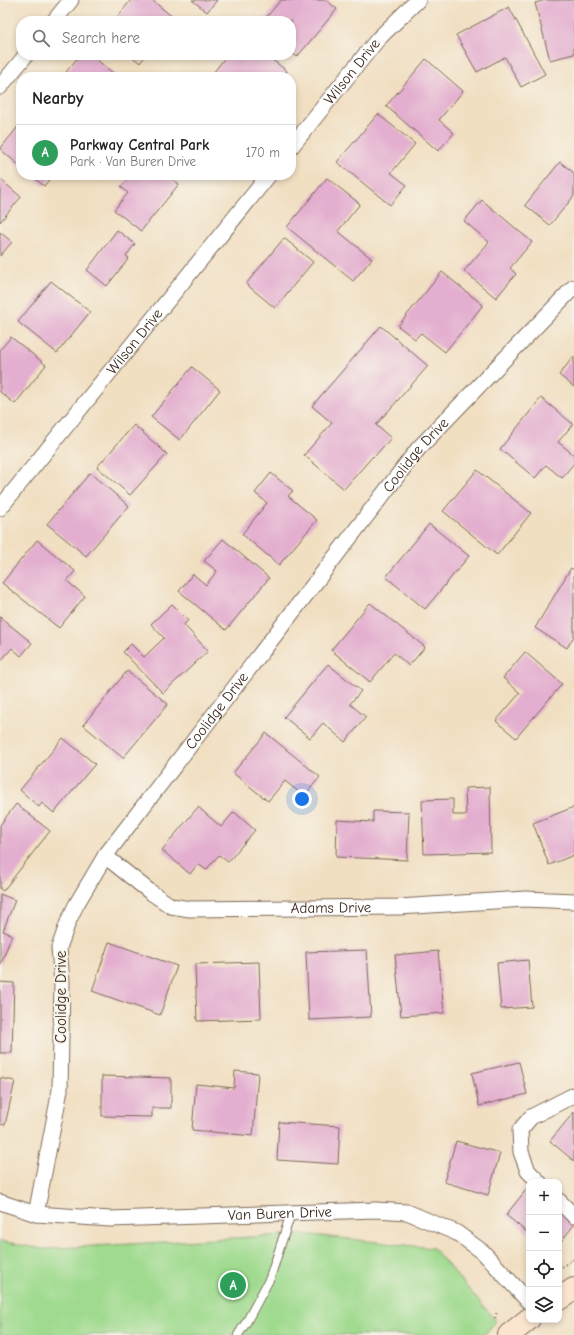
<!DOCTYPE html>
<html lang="en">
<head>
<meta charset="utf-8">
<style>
  :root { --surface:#fff; --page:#f2f2f2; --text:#222; --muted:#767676; --line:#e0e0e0; --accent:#1f6fb2 }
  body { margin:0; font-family:"Comic Neue",sans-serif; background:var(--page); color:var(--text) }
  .controls { position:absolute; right:12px; bottom:12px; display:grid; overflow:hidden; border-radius:8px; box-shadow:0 2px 6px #0003 }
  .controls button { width:36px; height:36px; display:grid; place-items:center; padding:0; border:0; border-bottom:1px solid var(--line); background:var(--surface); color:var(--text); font:20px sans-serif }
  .you { position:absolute; left:302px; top:799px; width:14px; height:14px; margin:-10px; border:3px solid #fff; border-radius:50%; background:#1a73e8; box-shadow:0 0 0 6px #1a73e833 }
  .badge { display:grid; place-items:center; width:26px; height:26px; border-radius:50%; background:var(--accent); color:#fff; font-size:13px; font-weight:700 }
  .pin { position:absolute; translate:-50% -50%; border:2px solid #fff; box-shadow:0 1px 4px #0006 }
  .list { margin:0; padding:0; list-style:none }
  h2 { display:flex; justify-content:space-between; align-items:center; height:52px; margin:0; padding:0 16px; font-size:17px }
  h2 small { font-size:13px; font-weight:400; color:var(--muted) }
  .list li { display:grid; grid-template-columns:26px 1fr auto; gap:12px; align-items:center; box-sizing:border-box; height:56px; padding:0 16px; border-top:1px solid var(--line) }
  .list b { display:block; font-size:15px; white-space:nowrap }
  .list p { margin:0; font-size:13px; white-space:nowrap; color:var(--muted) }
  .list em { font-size:13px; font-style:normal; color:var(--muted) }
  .icon { flex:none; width:22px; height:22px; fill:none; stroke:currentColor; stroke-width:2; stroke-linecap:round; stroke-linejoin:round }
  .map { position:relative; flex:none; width:574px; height:1335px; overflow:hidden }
  .search { position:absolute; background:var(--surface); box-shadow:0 2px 6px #0003; left:16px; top:16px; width:280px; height:44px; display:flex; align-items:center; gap:10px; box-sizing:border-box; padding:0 14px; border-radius:16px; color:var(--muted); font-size:15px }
  .panel { position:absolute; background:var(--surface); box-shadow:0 2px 6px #0003; left:16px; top:72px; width:280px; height:108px; border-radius:16px }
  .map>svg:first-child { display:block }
  .green { fill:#9fda8e; stroke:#6d8256 }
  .building { fill:#e3aecf }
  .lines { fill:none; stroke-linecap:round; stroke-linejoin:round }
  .lane-casing { stroke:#7b6957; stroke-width:10 }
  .street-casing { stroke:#7b6957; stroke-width:17 }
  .secondary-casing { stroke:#7b6957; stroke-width:24 }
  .path { stroke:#7b6957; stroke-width:2.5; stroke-dasharray:1 3; stroke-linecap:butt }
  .lane { stroke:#fff; stroke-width:8 }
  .street { stroke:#fff; stroke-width:15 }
  .secondary { stroke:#fbe5cf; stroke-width:22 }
  .labels { text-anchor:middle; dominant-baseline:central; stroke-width:3.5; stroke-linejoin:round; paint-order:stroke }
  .street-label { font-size:15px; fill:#3b2a1e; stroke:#f7f3e8 }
</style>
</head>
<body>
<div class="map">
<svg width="574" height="1335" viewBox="0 0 574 1335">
  <rect width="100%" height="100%" fill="#f7f3e8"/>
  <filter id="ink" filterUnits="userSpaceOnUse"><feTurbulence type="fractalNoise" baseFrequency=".025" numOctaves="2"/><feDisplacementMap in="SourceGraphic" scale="8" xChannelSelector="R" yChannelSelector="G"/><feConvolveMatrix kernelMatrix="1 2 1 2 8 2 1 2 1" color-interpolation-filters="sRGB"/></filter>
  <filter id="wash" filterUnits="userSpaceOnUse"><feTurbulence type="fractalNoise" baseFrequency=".012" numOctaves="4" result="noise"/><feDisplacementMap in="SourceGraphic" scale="16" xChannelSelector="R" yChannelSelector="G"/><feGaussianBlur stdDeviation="0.9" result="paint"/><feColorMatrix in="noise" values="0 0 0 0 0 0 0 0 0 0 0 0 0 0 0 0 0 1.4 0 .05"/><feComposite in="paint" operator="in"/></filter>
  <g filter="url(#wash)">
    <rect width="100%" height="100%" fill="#f1dfc2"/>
    <path class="green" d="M302 1234 433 1248 496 1321 484 1335H0V1241L43 1249Z"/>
    <g id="blocks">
      <path class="building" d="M131 0H152L175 19 174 21H114Z
        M192 0H217L207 12Z
        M281 0H326L337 9 297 57 291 52V21H263Z
        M546 0H574V54L550 60 535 3Z
        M509 7 545 74 521 87 505 57 477 72 456 35Z
        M80 55H91L118 77H62Z
        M130 55H146L140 63Z
        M227 55H266L287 71 282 77H210Z
        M426 59 463 91 439 120 454 133 438 151 386 106Z
        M378 114 415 144 391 173 407 185 390 205 337 162Z
        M21 123V167L0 149Z
        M560 162 574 173V196L550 225 525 205Z
        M31 175H53L44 186Z
        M131 175H141L145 178 148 175H167L179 184 141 231 114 210 128 193 121 187Z
        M327 178 360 204 338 231 372 259 353 281 287 227Z
        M0 179 21 197 0 222Z
        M482 200 532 242 510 268 516 274 496 298 464 271 489 242 464 221Z
        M117 230 135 244 126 256 129 258 107 286 87 270Z
        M0 232 12 242 0 256Z
        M284 238 313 262 275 308 246 284Z
        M442 272 483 305 445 352 421 333 415 339 398 326Z
        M51 281 90 312 57 353 18 322Z
        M381 326 428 366 376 425 391 438 374 457 373 456 344 489 304 455 332 423 312 406Z
        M11 337 46 365 15 404 0 392V350Z
        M574 356V387L559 375Z
        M192 367 220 390 180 440 151 417Z
        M541 398 573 424 558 442 574 455V463L562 478 546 465 535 478 500 449Z
        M134 425 167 454 130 495 97 467Z
        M477 470 531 513 497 555 443 511Z
        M90 473 129 506 86 556 47 524Z
        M271 473 293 491 288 496 317 520 279 565 242 534 267 503 255 493Z
        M429 524 469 556 425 609 386 577Z
        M223 539 269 578 226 630 179 591 193 574 206 585 217 571 204 561Z
        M37 540 75 571 67 581 85 596 59 628 2 583Z
        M571 568 574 570V636L567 648 535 628Z
        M370 603 425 647 409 666 394 653 370 682 331 650Z
        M172 604 188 620 184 625 208 651 163 693 123 652 131 644 144 657 164 638 151 624Z
        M0 617 32 643 21 656 12 648 0 662Z
        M525 652 562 684 516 738 496 721 520 693 503 678Z
        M328 664 361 691 350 704 366 717 345 742 323 723 310 738 284 717Z
        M127 671 168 704 123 758 83 725Z
        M266 733 320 777 304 796 285 781 268 801 233 773Z
        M63 738 95 764 54 813 42 803 39 807 20 790Z
        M490 787 491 852 424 854 422 800 453 799V815H466L465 788Z
        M16 804 50 831 3 891 0 889V825Z
        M198 807 221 827 234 812 255 830 228 862 219 855 206 870 198 864 190 874 162 850Z
        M574 807V855L549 865 533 823Z
        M373 811 409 812 407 860 336 857 337 820 373 822Z
        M0 894 15 900 3 931 12 935 0 966Z
        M109 942 177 966 160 1015 92 991Z
        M367 950 371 1017 309 1020 306 952Z
        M438 951 444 1013 401 1016 395 955Z
        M528 960 532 1007 501 1009 497 963Z
        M259 962 261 1019 197 1021 195 964Z
        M0 982 14 983 12 1053H0Z
        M519 1062 527 1094 479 1106 472 1073Z
        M235 1071 258 1073 253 1136 192 1130 196 1084 234 1088Z
        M102 1076 171 1078V1108H152V1117L102 1116Z
        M0 1078 15 1081 5 1125 0 1124Z
        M574 1112V1161L550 1141Z
        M279 1122 340 1126 338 1164 277 1160Z
        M456 1141 500 1153 488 1195 444 1182Z
        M529 1186V1234L506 1215Z
        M559 1211 574 1223V1225L559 1244Z"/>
    </g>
  </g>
  <g filter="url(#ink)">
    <use href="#blocks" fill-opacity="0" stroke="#7b6957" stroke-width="1"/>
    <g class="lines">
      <defs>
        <path id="lane" d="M238 1335 247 1321 270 1278 291 1213"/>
        <g id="street">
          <path d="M54 21 71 0"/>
          <path d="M0 87 26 55"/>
          <path id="s1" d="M291 147 378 39 418 0"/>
          <path id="s2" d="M0 508 269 175"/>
          <path id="s3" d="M105 856 149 891 171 906 190 909 399 907 525 899 574 901"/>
          <path d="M539 1182 528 1171 521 1152 520 1130 531 1117 574 1095"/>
          <path d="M559 1201 574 1216"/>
          <path id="s4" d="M0 1202 36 1214 110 1219 376 1210 407 1212 457 1233 483 1252 529 1302"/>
          <path id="s5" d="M36 1214 60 1090 62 982 59 948 68 922 76 905 105 856 418 449 574 287"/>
        </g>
        <path id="secondary" d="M559 1299 574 1289
          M509 1335 529 1319"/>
      </defs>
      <use href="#lane" class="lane-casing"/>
      <use href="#street" class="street-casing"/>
      <use href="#secondary" class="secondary-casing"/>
      <path class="path" d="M559 1269 574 1259
        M495 1318 497 1312"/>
      <use href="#lane" class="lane"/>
      <use href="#street" class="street"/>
      <use href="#secondary" class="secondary"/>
    </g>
  </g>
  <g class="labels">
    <g class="street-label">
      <text stroke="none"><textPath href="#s1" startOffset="97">Wilson Drive</textPath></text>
      <text stroke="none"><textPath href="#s2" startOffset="214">Wilson Drive</textPath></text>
      <text stroke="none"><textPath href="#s5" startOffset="879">Coolidge Drive</textPath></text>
      <text stroke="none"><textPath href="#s5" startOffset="555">Coolidge Drive</textPath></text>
      <text stroke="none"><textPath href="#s3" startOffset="243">Adams Drive</textPath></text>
      <text transform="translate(61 997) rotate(-90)">Coolidge Drive</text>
      <text stroke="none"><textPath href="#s4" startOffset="282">Van Buren Drive</textPath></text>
    </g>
  </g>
</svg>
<div class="controls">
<button>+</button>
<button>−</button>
<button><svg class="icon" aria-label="locate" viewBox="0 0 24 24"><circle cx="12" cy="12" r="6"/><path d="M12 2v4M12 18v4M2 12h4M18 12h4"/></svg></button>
<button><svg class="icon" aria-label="layers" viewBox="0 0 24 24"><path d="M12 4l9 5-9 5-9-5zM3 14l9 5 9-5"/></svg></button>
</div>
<div class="you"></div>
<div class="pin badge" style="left:233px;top:1285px;background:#2e9e5b">A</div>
<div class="search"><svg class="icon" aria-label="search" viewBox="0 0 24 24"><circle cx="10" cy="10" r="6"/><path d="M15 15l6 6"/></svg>Search here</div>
<section class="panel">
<h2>Nearby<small></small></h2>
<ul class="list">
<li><span class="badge" style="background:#2e9e5b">A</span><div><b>Parkway Central Park</b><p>Park · Van Buren Drive</p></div><em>170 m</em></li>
</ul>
</section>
</div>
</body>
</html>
